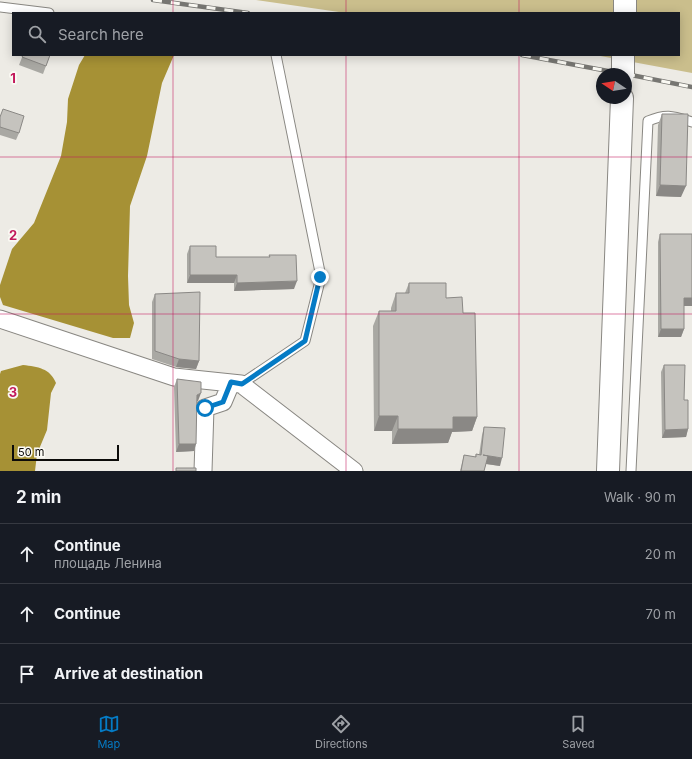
<!DOCTYPE html>
<html lang="en">
<head>
<meta charset="utf-8">
<style>
  :root { --surface:#171b24; --page:#242831; --text:#f1f3f6; --muted:#9ea1a6; --line:#363941; --accent:#057bc5 }
  body { margin:0; font-family:Inter,sans-serif; background:var(--page); color:var(--text) }
  .compass { position:absolute; left:596px; top:68px; width:36px; height:36px; border-radius:50%; background:var(--surface); box-shadow:0 2px 10px #0003; rotate:282deg }
  .scale { position:absolute; left:12px; bottom:10px; width:107px; box-sizing:border-box; padding-left:4px; border:2px solid #0c0b09; border-top:0; font-size:11px; line-height:14px; white-space:nowrap; color:#0c0b09; -webkit-text-stroke:3px #faf9f3; paint-order:stroke }
  .stop { position:absolute; width:12px; height:12px; margin:-9px; border:3px solid #057bc5; border-radius:50%; background:#fff }
  .stop.end { background:#057bc5; border-color:#fff; box-shadow:0 1px 4px #0008 }
  .list { margin:0; padding:0; list-style:none }
  h2 { display:flex; justify-content:space-between; align-items:center; height:52px; margin:0; padding:0 16px; font-size:17px }
  h2 small { font-size:13px; font-weight:400; color:var(--muted) }
  .list li { display:grid; grid-template-columns:26px 1fr auto; gap:12px; align-items:center; box-sizing:border-box; height:60px; padding:0 16px; border-top:1px solid var(--line) }
  .list b { display:block; font-size:15px; white-space:nowrap }
  .list p { margin:0; font-size:13px; white-space:nowrap; color:var(--muted) }
  .list em { font-size:13px; font-style:normal; color:var(--muted) }
  .icon { flex:none; width:22px; height:22px; fill:none; stroke:currentColor; stroke-width:2; stroke-linecap:round; stroke-linejoin:round }
  .map { position:relative; flex:none; width:692px; height:471px; overflow:hidden }
  .search { position:absolute; background:var(--surface); box-shadow:0 2px 10px #0003; left:12px; right:12px; top:12px; height:44px; display:flex; align-items:center; gap:10px; box-sizing:border-box; padding:0 14px; border-radius:0px; color:var(--muted); font-size:15px }
  .sheet { height:232px; background:var(--surface) }
  nav { display:flex; justify-content:space-around; align-items:center; box-sizing:border-box; height:56px; border-top:1px solid var(--line); background:var(--surface); font-size:11px; color:var(--muted) }
  nav a { display:grid; justify-items:center; gap:2px }
  nav .on { color:var(--accent) }
  .map>svg:first-child { display:block }
  .green { fill:#cabe8c }
  .water { fill:#a69135 }
  .lines { fill:none; stroke-linecap:round; stroke-linejoin:round }
  .lane-casing { stroke:#898782; stroke-width:11 }
  .street-casing { stroke:#898782; stroke-width:19 }
  .primary-casing { stroke:#898782; stroke-width:24 }
  .lane { stroke:#fff; stroke-width:9 }
  .street { stroke:#fff; stroke-width:17 }
  .primary { stroke:#fff; stroke-width:22 }
  .rail-casing { stroke:#777672; stroke-width:4.5 }
  .rail { stroke:#faf9f3; stroke-width:3; stroke-dasharray:9; stroke-linecap:butt }
  .primary-bridge-casing { stroke:#898782; stroke-width:24; stroke-linecap:butt }
  .primary-bridge { stroke:#fff; stroke-width:22 }
  .wall { fill:#a9a8a3 }
  .shaded-wall { fill:#8a8885 }
  .building { fill:#c5c3be; stroke:#8a8885 }
  .route { stroke:#057bc5; stroke-width:5 }
  .grid { fill:none; stroke:#c2185b; stroke-width:1; stroke-opacity:0.55 }
  .grid-label { font-size:13px; text-anchor:middle; font-weight:bold; fill:#c2185b; stroke:#faf9f3; stroke-width:3.5; stroke-linejoin:round; paint-order:stroke }
</style>
</head>
<body>
<div class="map">
<svg width="692" height="471" viewBox="0 0 692 471">
  <rect width="100%" height="100%" fill="#edebe5"/>
  <path class="green" d="M256 0H692V73L595 55H679V13H346Z"/>
  <path class="water" d="M85 55H174L162 83 147 156 130 206 128 276 129 305 134 323 130 338H113L3 305 0 297V285L12 249 34 223 61 156 67 122 68 99 79 65Z
    M23 365C38 367 50 368 56 383L51 393 47 430 37 454 35 471H0V374L1 371Z"/>
  <g class="lines">
    <defs>
      <path id="lane" d="M0 7 49 13
        M241 384 305 341 321 277 276 55
        M631 471 648 121C667 113 673 116 692 122"/>
      <path id="street" d="M0 319 174 377 241 384 354 471
        M203 471 205 408 223 402 231 383"/>
      <path id="primary" d="M625 13V0
        M608 471 622 98"/>
    </defs>
    <use href="#lane" class="lane-casing"/>
    <use href="#street" class="street-casing"/>
    <use href="#primary" class="primary-casing"/>
    <use href="#lane" class="lane"/>
    <use href="#street" class="street"/>
    <use href="#primary" class="primary"/>
    <defs>
      <path id="rail" d="M153 0 248 13
        M522 55 624 74
        M626 74 692 87"/>
    </defs>
    <use href="#rail" class="rail-casing"/>
    <use href="#rail" class="rail"/>
    <defs>
      <path id="primary-bridge" d="M623 74V55"/>
    </defs>
    <use href="#primary-bridge" class="primary-bridge-casing"/>
    <use href="#primary-bridge" class="primary-bridge"/>
  </g>
  <path class="wall" d="M23 55H50L43 74 19 65Z
    M662 114 681 197 656 196 658 125Z
    M0 116 19 133 16 140 0 135Z
    M660 234H692V306H684V329L681 337H658V242Z
    M190 246 216 257H269V255L294 289 234 291V283H187V254Z
    M409 283 446 298 463 313 477 417 472 431 452 432 448 443 392 444V431H374L373 326 379 311H391V308L396 293H405Z
    M155 294 199 361 196 369 176 367 152 359V302Z
    M664 365 684 400 688 429 686 437 662 438 661 372Z
    M177 379 198 401H197L194 451 176 452 174 387Z
    M484 427 500 466 486 464 484 471H460L464 455 475 457 476 454 479 455 482 435Z"/>
  <path class="shaded-wall" d="M660 185 686 186 681 197 656 196Z
    M190 275H237L234 283H187Z
    M297 281 294 289 234 291 237 283Z
    M684 298H692V306H681Z
    M661 329H684L681 337H658Z
    M179 359 199 361 196 369 176 367Z
    M201 393 198 401 194 402 197 395Z
    M379 416H398L392 431H374Z
    M453 417H477L472 431 452 432 448 443 392 444 398 429Z
    M688 429 686 437 662 438 665 430Z
    M179 444H196L194 451 176 452Z
    M483 455 502 458 500 466 480 463Z"/>
  <path class="building" d="M23 55H50L46 66 22 57Z
    M3 109 24 116 19 133 0 127V117Z
    M662 114H688L686 186 660 185Z
    M660 234H692V298H684V329H661Z
    M190 246H216V257H270L269 255H296L297 281 237 283V275H190Z
    M409 283H446V298L462 297 463 313H475L477 417H453V429H398V416H379V311H396V293H409Z
    M200 292 199 361 179 359 155 351V294Z
    M664 365H685L684 400H688V429L665 430Z
    M177 379 201 382V393L197 395 196 444H179Z
    M484 427 505 428 502 458 483 455 488 456 484 471H461L464 455 476 457V454L481 455Z
    M176 468H196V471H176Z"/>
  <g class="lines">
    <path class="route" d="M205 408 223 402 231 382 242 384 305 341 320 277"/>
  </g>
  <path class="grid" d="M173 0V13M346 0V13M519 0V13M173 55V471M346 55V471M519 55V471M0 157H692M0 314H692"/>
  <g class="grid-label">
    <text x="13" y="83">1</text>
    <text x="13" y="240">2</text>
    <text x="13" y="397">3</text>
  </g>
</svg>
<svg class="compass" viewBox="-18 -18 36 36"><path d="M0-13l5 13h-10z" fill="#e53935"/><path d="M0 13l5-13h-10z" fill="#9ea1a6"/></svg>
<div class="scale">50 m</div>
<div class="stop" style="left:205px;top:408px"></div>
<div class="stop end" style="left:320px;top:277px"></div>
<div class="search"><svg class="icon" aria-label="search" viewBox="0 0 24 24"><circle cx="10" cy="10" r="6"/><path d="M15 15l6 6"/></svg>Search here</div>
</div>
<section class="sheet">
<h2>2 min<small>Walk · 90 m</small></h2>
<ul class="list">
<li><svg class="icon" aria-label="ahead" viewBox="0 0 24 24"><path d="M12 20V5M6 11l6-6 6 6"/></svg><div><b>Continue</b><p>площадь Ленина</p></div><em>20 m</em></li>
<li><svg class="icon" aria-label="ahead" viewBox="0 0 24 24"><path d="M12 20V5M6 11l6-6 6 6"/></svg><div><b>Continue</b></div><em>70 m</em></li>
<li><svg class="icon" aria-label="arrive" viewBox="0 0 24 24"><path d="M6 21V4h12l-3 4 3 4H6"/></svg><div><b>Arrive at destination</b></div></li>
</ul>
</section>
<nav>
<a class="on"><svg class="icon" aria-label="map" viewBox="0 0 24 24"><path d="M3 6l6-2 6 2 6-2v14l-6 2-6-2-6 2zM9 4v14M15 6v14"/></svg>Map</a>
<a><svg class="icon" aria-label="directions" viewBox="0 0 24 24"><path d="M12 3l9 9-9 9-9-9zM9 14v-3h6M13 9l2 2-2 2"/></svg>Directions</a>
<a><svg class="icon" aria-label="saved" viewBox="0 0 24 24"><path d="M7 4h10v16l-5-4-5 4z"/></svg>Saved</a>
</nav>
</body>
</html>
